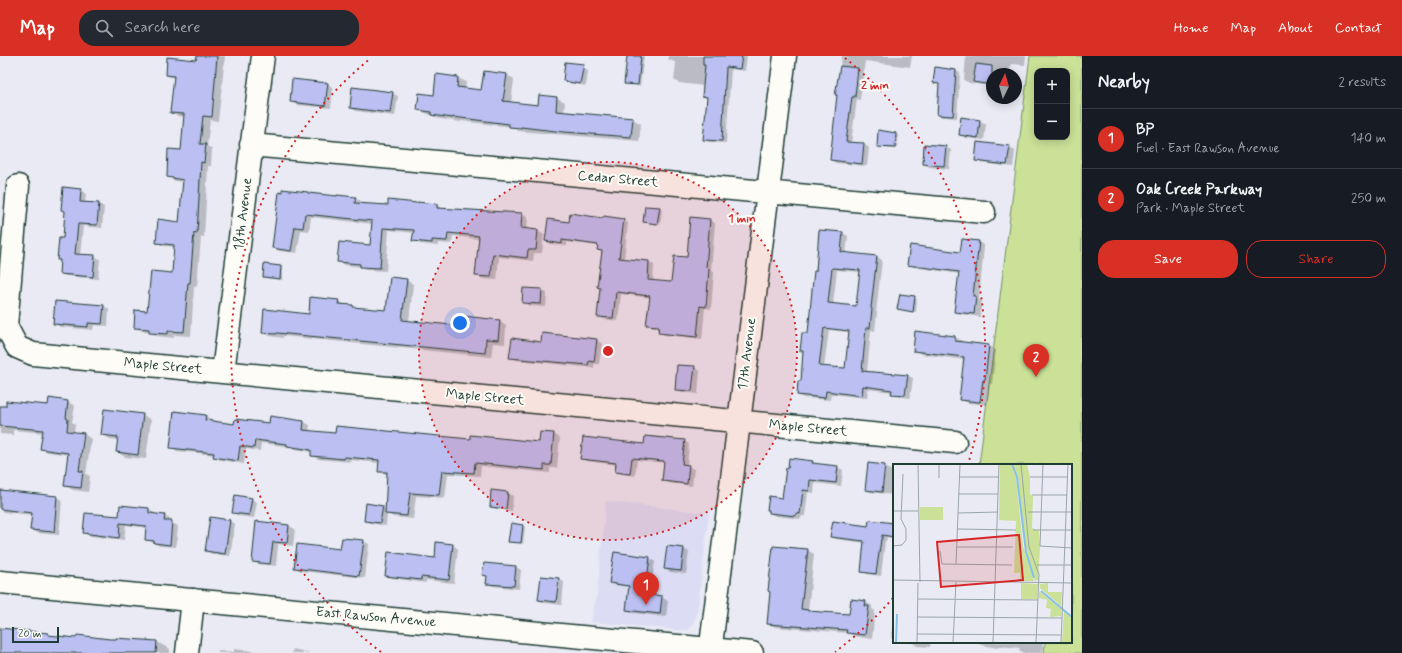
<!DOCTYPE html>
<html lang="en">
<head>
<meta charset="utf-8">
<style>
  :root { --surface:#171b24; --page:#242831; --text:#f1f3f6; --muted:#9ea1a6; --line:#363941; --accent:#d93025 }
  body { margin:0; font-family:Mynerve,sans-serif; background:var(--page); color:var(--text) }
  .controls { position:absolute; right:12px; top:12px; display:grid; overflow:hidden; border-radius:8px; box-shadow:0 2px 10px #0003 }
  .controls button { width:36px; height:36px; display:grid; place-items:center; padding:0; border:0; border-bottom:1px solid var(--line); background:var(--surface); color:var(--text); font:20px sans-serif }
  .compass { position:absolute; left:986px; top:12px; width:36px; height:36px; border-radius:50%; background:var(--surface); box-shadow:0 2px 10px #0003; rotate:5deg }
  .scale { position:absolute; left:12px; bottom:10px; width:47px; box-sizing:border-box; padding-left:4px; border:2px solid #1f3d34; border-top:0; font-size:11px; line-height:14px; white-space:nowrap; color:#1f3d34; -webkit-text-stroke:3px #fdfcf7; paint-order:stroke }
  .you { position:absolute; left:460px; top:267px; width:14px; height:14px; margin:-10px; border:3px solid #fff; border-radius:50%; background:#1a73e8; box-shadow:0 0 0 6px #1a73e833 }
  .badge { display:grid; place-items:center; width:26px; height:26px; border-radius:50%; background:var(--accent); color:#fff; font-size:13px; font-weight:700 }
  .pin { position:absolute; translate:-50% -33px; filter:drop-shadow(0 1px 2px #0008) }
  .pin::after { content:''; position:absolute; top:21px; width:14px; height:12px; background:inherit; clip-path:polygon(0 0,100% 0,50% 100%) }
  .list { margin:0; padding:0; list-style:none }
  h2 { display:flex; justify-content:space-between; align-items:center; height:52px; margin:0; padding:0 16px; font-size:17px }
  h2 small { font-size:13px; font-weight:400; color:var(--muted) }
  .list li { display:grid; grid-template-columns:26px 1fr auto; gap:12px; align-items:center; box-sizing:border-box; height:60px; padding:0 16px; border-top:1px solid var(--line) }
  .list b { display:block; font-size:15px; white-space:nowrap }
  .list p { margin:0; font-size:13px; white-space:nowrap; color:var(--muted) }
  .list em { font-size:13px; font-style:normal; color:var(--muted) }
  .actions { display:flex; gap:8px; padding:12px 16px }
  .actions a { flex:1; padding:9px 0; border:1px solid var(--accent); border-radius:16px; text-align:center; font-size:14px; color:var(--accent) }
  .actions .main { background:var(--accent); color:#fff }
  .icon { flex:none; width:22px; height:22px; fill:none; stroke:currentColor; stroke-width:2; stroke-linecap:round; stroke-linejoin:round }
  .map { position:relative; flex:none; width:1082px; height:597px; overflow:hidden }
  header { display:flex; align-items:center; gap:24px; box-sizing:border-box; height:56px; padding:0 20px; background:var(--accent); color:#fff }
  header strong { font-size:19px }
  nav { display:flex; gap:22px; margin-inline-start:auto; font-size:14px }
  .search { width:280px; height:36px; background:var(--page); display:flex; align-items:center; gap:10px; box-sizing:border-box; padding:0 14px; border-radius:16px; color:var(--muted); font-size:15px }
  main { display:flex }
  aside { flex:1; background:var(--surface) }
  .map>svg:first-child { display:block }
  .built { fill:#dcddf4 }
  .green { fill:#cae197; stroke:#748f66; fill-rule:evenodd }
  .shadow { fill:#0003; fill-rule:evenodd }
  .building { fill:#bcbff1; stroke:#1f3d34; fill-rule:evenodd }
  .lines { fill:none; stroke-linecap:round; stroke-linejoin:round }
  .minor-casing { stroke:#1f3d34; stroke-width:25 }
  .major-casing { stroke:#1f3d34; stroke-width:25 }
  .minor { stroke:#fdfcf7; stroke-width:22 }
  .major { stroke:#fdfcf7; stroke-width:22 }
  .ring { fill:none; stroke:#d62828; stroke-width:2; stroke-dasharray:2 4 }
  .labels { text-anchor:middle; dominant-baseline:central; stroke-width:4; stroke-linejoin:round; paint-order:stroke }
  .street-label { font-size:14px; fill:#1f3d34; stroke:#fdfcf7 }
  .inset-river { fill:none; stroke:#86c1e5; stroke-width:2 }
  .inset-road { fill:none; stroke:#99a5a8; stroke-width:1 }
  .view { fill:#d62828; fill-opacity:0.15; stroke:#d62828; stroke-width:2 }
  .inset-edge { fill:none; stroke:#1f3d34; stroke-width:2 }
  .centre { fill:#d62828; stroke:#fdfcf7; stroke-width:2 }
  .ring-label { font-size:12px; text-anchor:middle; font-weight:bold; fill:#d62828; stroke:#fdfcf7; stroke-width:4; stroke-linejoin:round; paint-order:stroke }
</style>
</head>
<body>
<header>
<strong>Map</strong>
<div class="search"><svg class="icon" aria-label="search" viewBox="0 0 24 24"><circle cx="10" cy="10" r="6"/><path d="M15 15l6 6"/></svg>Search here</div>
<nav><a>Home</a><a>Map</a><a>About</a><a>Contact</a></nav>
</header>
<main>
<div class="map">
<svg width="1082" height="597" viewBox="0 0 1082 597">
  <rect width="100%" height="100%" fill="#eaeaf5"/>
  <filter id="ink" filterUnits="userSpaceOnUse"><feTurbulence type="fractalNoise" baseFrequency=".025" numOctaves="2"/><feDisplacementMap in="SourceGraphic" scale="8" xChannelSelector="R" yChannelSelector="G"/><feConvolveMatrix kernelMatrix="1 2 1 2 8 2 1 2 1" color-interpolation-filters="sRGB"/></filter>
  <g filter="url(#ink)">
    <path class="built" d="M606 445 709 457 697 558 691 571 687 574H676L591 566 597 536Z"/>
    <path class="green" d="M1030 0H1082V597H1044L1045 586H1071V409H979ZM1037 15H1067V81H1037Z"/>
    <path class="shadow" d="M198 0H225L218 65 210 64 207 90 212 93 211 110H208L204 181H201L197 230H194L191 280 174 279V282L157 280 149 276 142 275 135 271 148 256 173 218 175 191 164 190 157 186 180 167 184 126 175 125 168 121 169 109 167 108 169 94 181 96 185 61 178 60 171 56 175 23 167 19 197 5Z
      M629 0H644L640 30 626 27Z
      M668 0H747L745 15 731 13 726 87 709 86 704 83 707 42 703 40 704 30 679 27 674 24 676 7 668 3Z
      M842 0H912L910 11 865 5 860 44 857 43 851 87 864 88 869 92 867 110 836 107 831 104 838 39 836 38Z
      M966 0H1026L1025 9 1011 8 1009 18H992V34L990 33V30L969 27 964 24Z
      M583 12 588 15 586 30 569 27 564 24Z
      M956 15 960 17 957 62 942 61 938 59 940 29 934 27Z
      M507 19 514 23 511 47 538 50 557 42 565 46 564 57 633 63 641 68 639 85 518 75 512 71 461 65V66L440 63 418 54 458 22 466 26 465 33 482 36Z
      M328 28 333 32 331 52 296 49 291 45Z
      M392 37 398 40 395 60 356 55 351 51Z
      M962 62 980 65 986 68 984 84 966 82 960 79Z
      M879 76 898 79 897 93 880 92 878 90Z
      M945 91 951 94 949 113 929 111 924 108Z
      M1009 91 1015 95 1013 111 981 107 976 104Z
      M80 134 86 137 85 147 99 148 104 151 102 172 83 170 80 199 94 200 100 203 98 223 66 220 60 217 61 205 58 204 63 183 66 156 62 154Z
      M310 139 355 142 361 145V148L389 150 417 148 418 147 437 149 443 153 522 158 528 161 527 174 538 175 544 179 542 197H534L533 205 499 201 497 224 482 223 476 219 479 183 453 180 452 188 438 187V190L420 188 413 184 414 177 389 174 386 215 367 214 362 211 344 209 338 205 371 190 373 168 311 161 309 175 301 174 297 197 279 195 273 191ZM355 143H357L356 152 354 151Z
      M659 152 662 154 660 169 644 166Z
      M602 163 623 164 628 167 624 204 649 206 654 209 653 226 672 227 688 203 709 164 715 167 711 215 714 216 711 253 705 252 702 283 664 279 659 276V272H653L648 269 651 242 621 238 618 265 603 263 598 260 603 196 598 194 599 190 567 186V190L551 188 546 185 570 167Z
      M842 177 848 180 846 198 877 201 882 204 876 256H877L875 275 871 274 867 316 908 320 913 322 910 342 898 340 892 336 868 333 867 342 831 338 830 344 803 342 798 339 801 326 804 296 801 294 809 278 817 216ZM837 214 861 216 856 251 833 249ZM829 274 850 276 846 313 824 311Z
      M963 184 979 186 984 190 979 243 982 245 980 261 961 258 955 255 960 218 914 211 908 208 961 197Z
      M281 211 283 212 282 224 266 222 264 221Z
      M406 224 413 228 409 265 463 271 500 265 506 269 505 288 493 287 491 301 283 280V282L270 280 263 276 310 259 339 245 345 249 356 252 387 255Z
      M542 234 547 237 546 251 529 250 523 246Z
      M900 239 917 243 916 256 899 253Z
      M104 250 109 253 108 270 94 269 93 274 60 271 54 267Z
      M955 281 962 285V287L989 290 996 294 992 328H990L987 349 968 347 960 343 965 304 921 298 914 294Z
      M597 284 602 288 599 308H594V312L516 304 510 301 542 287Z
      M694 311 700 315 698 338 682 336 676 333Z
      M68 346 75 350 72 366 75 368 74 377 84 378 91 383 86 418 90 420 88 436 73 434 65 430 69 399 48 396 41 392 44 377 13 374V379L0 378V351L49 350Z
      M143 359 151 364 146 403 125 401 117 396 119 384 110 383 102 378Z
      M206 360 212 364V366L235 369 304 366 310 369 309 376 336 378 539 387 540 377 554 378 560 382 557 412H550V417L481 410 480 420 448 418 445 442 416 440 413 463 393 461 387 458 386 470 370 467 365 464 382 451 387 453 388 419 379 415V407L351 404V406L318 403 312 399V396L295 393 291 391 261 387 260 395 246 393 244 408 221 404 214 401 215 399 177 395 171 391Z
      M684 385 689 388 687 410 694 413 692 430 668 427 663 424 665 407 637 404 635 420 621 418 616 415 617 409 586 405 581 402 645 390Z
      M812 406 818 409 837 411 843 414 841 430 815 427 814 437 808 436 805 460H802L801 463 775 460 770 457Z
      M868 408 885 410 890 414H894V439L870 436 866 433Z
      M0 435 57 441 62 444 59 479 37 477 31 473 33 459 3 456 0 454Z
      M508 437 513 440 512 455 496 453 491 450Z
      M251 443 257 446 254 462 239 460 233 456Z
      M149 453 154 457V459L164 460 170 463V466L178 470 176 491 160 490 146 483 147 472 126 469 124 484 89 480 84 477 120 462Z
      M229 465 235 468 230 500 212 498 206 495Z
      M257 466 289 470 295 473 293 490 278 488 276 510 258 508 253 505Z
      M894 468V483L887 481 886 485H885L881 520 867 518 862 515 865 487 836 483 831 480 869 471Z
      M523 470 525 471 523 488 510 485Z
      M363 485 369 488 365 522 301 515 296 512Z
      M453 489 458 493 454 527 426 524V527L392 522 386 519 435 503Z
      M684 493 689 496 686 518 670 516 665 513Z
      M807 494 814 498 808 555 850 559 865 546 872 550V553L875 555 872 583 854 580 849 577 775 571 768 567Z
      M649 502 655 505 650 540 662 541 668 545 666 561 633 557 627 554 630 531 615 529 610 526Z
      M516 511 521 514 519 533 493 530 487 527 488 521 483 519Z
      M559 523 564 526 562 549 545 547 539 544Z
      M894 556V584L891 582Z
      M0 573 48 578 53 580 77 583 157 586 170 593V597H0Z
      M906 586H931L930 591 917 590 913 587Z
      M976 586H1043L1042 597H1024L1019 594 1020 592 998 590V592L981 589Z
      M234 593 262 596 264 597H218V594L234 596Z
      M293 593 310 597H292Z"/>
    <path class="building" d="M197 0H217L212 61 203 60 200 88H206L204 107 201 106 197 178 194 177 190 227H188L184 276 168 275V278L149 277V273L134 272 135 254 147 255 151 215 172 217 174 189 156 187 158 163 179 166 183 124 167 121 168 93 181 94 184 58 170 57 174 20 166 19 167 1 196 4Z
      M627 0H641L638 29 624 28Z
      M703 0H742L740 13 726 11 722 85 703 84 707 41 702 40 705 9H703Z
      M565 6 584 8 580 28 563 25Z
      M976 8 992 10V29L973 26Z
      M840 10 858 12 855 41H852L846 86 864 87 862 108 830 104 837 39H835Z
      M935 11 956 14 953 60 937 59 939 28 933 27Z
      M484 15 507 18 503 45 538 49 539 39 557 41 556 55 633 62 631 81 564 76 521 71V72L509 71V68L453 61V62L431 59V56L417 54 419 37 434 39 436 18 458 21 457 31 481 34Z
      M292 23 328 27 325 50 290 46Z
      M352 31 393 36 390 57 350 52Z
      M961 61 980 64 978 82 959 79Z
      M878 74 896 77 895 92 877 91Z
      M977 86 1010 90 1007 109 975 105Z
      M924 88 946 90 944 110 923 108Z
      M63 131 81 133 80 146 99 147 97 169 78 168 75 198 95 199 93 221 59 218 60 204H57L59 182H63L65 155 61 154Z
      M282 133 308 136V137L337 140V139L356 141 355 147 388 149V144L417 147V146L437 148V152L522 157 521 172 538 174 536 194H528L527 202 493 198 491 221 475 220 479 180 448 177 447 185 432 184V187L412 185 414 174 383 172 380 212 360 211V208L337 206 339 186 370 189 372 165 305 158 303 172 295 171 291 195 272 192 279 136 282 137Z
      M645 150 660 151 657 168 643 166Z
      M570 157 602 162 604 160 624 163 619 202 649 205 648 224 671 226 674 200 687 201 690 161 710 163 706 212 709 213 706 251 700 250 697 281 658 277 659 270 646 269 650 240 616 236 613 262 597 261 600 232 597 231 602 195 597 194 598 189 562 184V188L545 185 548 163 569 166Z
      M819 174 843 176 841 196 877 200 871 252 872 253 870 272H866L862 315 908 319 905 339 891 338 892 334 863 330 862 340 826 335 825 342 797 339 798 325H801L803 295H800L802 277H808L812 234 814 215H816ZM832 212 860 214 856 250 828 247ZM824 272 849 275 845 312 819 310Z
      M962 183 979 185 973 240H976L974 258 954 256 959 216 907 209 910 189 960 196Z
      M264 208 281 210 280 223 263 221Z
      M390 221 407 223 402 264 462 270 463 260 500 264 498 284 486 283 485 297 277 277 276 278 262 277 264 253 309 258 310 241 339 244 338 248 353 249V251L386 254Z
      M523 232 542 233 541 248 522 247Z
      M900 238 915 240 913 256 897 253Z
      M55 245 104 249 102 268 88 267V271L53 268Z
      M915 275 955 280V285L989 289 985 324H983L980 346 959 344 964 301 913 295Z
      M542 277 597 283 594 306 589 305 588 309 509 302 512 282 541 286Z
      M677 309 695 310 692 335 675 334Z
      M49 342 68 345 66 362 68 363 67 375 84 377 79 415H83L81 432 64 430 68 397 40 393 43 374 0 370V350H6V345L48 349Z
      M104 353 143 358 138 399 116 396 118 381 101 379Z
      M174 355 206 359 205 364 234 368 235 363 269 367 270 360 304 365 303 374 335 377 336 370 470 383V379L539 386 540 376 554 377 551 409H544V414L475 407 474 417 442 415 439 439 410 437 407 460 385 458 387 416H378L379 404 345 401 344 403 311 400V394L287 390V388L255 384 254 392 240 390 238 405 213 401 214 397 170 392Z
      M645 380 685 384 682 408 689 409 687 428 662 425 664 405 632 402 630 418 615 416 616 407 580 403 583 381 644 388Z
      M789 402 813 405 812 407 838 410 836 427 810 424 809 435 803 434 800 458 796 457V460L769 457V454H767L769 440 782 442 786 412H788Z
      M868 407 885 409 882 436 865 434Z
      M0 434 57 440 54 476 30 474 32 457 0 453Z
      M491 434 508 436 506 453 490 451Z
      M235 439 252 442 249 459 232 457Z
      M366 447 383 450 380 467 364 465Z
      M120 449 149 452V457L165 459 164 465H172L170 489 154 487V485L145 484 146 470 120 467 119 482 83 477 85 457 119 460Z
      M210 461 230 464 225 498 205 495Z
      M869 464 894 467V481L882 479V483H881L876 518 861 516 864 485 830 481 833 465 868 470Z
      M256 465 289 469 287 487 273 486 270 508 252 506Z
      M511 467 523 469 521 487 508 486Z
      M342 482 364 484 359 520 294 512 297 488 340 493Z
      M436 486 453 488 449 524 421 521V524L385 520 388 496 435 502Z
      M667 490 684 492 681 515 664 513Z
      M773 490 808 493 801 553 808 554V555L849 558 851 543 866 545 865 550H869L865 579 846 577 847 574 767 568 770 536 768 535Z
      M614 496 650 501 645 538 662 540 660 558 626 554 629 530 609 527Z
      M484 507 516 510 514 530 486 528 487 520 482 519Z
      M541 520 559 522 556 546 538 544Z
      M0 572 48 577V579L76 582 77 579 110 583H116V582L157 585 156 597H0Z"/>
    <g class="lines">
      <defs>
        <path id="minor" d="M251 89 984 156
          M18 130 6 270 17 291 33 298 955 386
          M223 316 263 0
          M187 597 193 544
          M710 597 785 0"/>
        <path id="major" d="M0 526 752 597"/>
      </defs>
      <use href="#minor" class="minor-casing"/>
      <use href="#major" class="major-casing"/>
      <use href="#minor" class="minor"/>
      <use href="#major" class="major"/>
    </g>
  </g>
  <circle cx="608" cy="295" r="189" fill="#d62828" fill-opacity=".12"/>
  <g class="ring">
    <circle cx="608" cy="295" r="189"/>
    <path d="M893 542A377 377 0 0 1 835 596M381 596A377 377 0 0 1 371 2M845 2A377 377 0 0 1 968 408"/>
  </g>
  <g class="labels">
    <g class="street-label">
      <text transform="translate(618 123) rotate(5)">Cedar Street</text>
      <text transform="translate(243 158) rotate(-83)">18th Avenue</text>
      <text transform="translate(747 298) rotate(-83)">17th Avenue</text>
      <text transform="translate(163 310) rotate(5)">Maple Street</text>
      <text transform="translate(485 341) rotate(5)">Maple Street</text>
      <text transform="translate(808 372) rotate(5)">Maple Street</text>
      <text transform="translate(376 561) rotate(5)">East Rawson Avenue</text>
    </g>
  </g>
  <g transform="translate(893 408)">
    <rect width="179" height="179" fill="#eaeaf5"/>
    <path d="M107 0H118L123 13 130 82 141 117H127V109H121L123 57 106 56ZM120 0H134L137 14V30L140 32 139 64 146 67 147 84 145 116 142 117 132 81 125 13ZM27 43H50V56H27ZM128 119 145 120 144 135H128ZM155 119V128H169L168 142 147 124V120ZM146 127 168 145V152L157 153 158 145 153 144 154 136 146 134ZM171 146 179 155V179H169Z" fill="#cae197"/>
    <path class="inset-river" d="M119 0 124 13 133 88 141 114M148 127 179 153M3 179 4 150"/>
    <path class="inset-road" d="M25 0 27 118M46 0V14M128 0 136 83 146 110 143 179M150 0 147 82 179 84M67 13H106M137 13H174M66 30H105M139 31H174M0 47H25M135 48H179M65 49 105 48M65 65 123 66M140 66H179M0 82 9 81 13 76V65L8 55 10 10M64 83H120M47 87 49 100 119 101M63 100 67 0M144 101H179M0 116 179 119M25 135 145 136M25 153 169 154M24 170 168 171M24 179 25 119M60 179 63 118M100 179 106 0M168 179 175 0"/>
    <path class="view" d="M126 71 130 116 48 123 44 78Z"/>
    <rect width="179" height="179" class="inset-edge"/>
  </g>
  <circle cx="608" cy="295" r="6" class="centre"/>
  <g class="ring-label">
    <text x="875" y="33">2 min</text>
    <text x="742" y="166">1 min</text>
  </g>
</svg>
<div class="controls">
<button>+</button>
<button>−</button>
</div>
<svg class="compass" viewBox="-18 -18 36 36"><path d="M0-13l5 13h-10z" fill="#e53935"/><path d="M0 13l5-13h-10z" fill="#9ea1a6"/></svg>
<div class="scale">20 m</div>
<div class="you"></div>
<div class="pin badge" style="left:646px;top:549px">1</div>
<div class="pin badge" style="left:1036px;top:321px">2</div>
</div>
<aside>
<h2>Nearby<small>2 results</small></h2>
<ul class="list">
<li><span class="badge">1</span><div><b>BP</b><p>Fuel · East Rawson Avenue</p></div><em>140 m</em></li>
<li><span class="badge">2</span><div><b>Oak Creek Parkway</b><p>Park · Maple Street</p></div><em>250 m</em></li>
</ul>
<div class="actions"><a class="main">Save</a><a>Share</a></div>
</aside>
</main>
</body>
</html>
